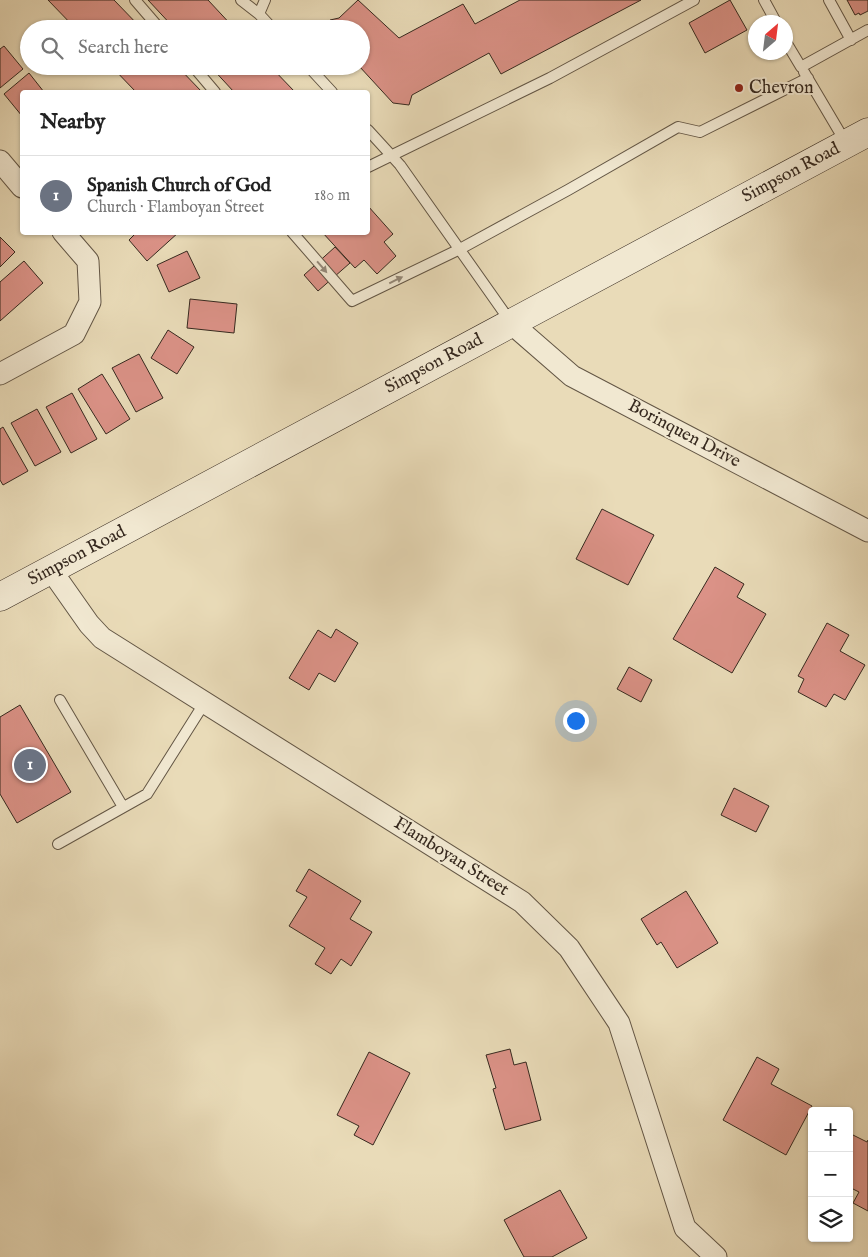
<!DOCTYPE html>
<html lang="en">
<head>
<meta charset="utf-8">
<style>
  :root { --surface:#fff; --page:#f2f2f2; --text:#222; --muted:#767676; --line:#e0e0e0; --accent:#0f766e }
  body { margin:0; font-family:"IM FELL English",serif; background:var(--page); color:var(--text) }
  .controls { position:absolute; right:15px; bottom:15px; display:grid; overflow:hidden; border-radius:5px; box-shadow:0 1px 4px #0004 }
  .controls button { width:45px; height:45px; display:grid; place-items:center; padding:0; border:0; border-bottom:1px solid var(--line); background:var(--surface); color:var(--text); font:25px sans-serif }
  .compass { position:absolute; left:748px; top:15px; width:45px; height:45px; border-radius:50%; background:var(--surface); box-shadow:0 1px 4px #0004; rotate:28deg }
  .you { position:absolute; left:575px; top:720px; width:18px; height:18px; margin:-12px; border:4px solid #fff; border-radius:50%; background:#1a73e8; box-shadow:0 0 0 8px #1a73e833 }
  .badge { display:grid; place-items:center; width:32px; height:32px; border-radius:50%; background:var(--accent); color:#fff; font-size:16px; font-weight:700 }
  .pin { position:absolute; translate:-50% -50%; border:2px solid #fff; box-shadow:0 1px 5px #0006 }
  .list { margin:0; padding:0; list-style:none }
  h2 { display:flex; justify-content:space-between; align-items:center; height:65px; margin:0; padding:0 20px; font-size:21px }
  h2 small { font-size:16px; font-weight:400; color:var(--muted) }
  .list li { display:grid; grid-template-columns:32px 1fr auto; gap:15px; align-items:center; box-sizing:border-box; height:80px; padding:0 20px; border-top:1px solid var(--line) }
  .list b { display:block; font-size:19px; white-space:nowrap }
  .list p { margin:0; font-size:16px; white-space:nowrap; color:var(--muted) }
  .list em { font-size:16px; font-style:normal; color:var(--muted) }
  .icon { flex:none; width:28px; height:28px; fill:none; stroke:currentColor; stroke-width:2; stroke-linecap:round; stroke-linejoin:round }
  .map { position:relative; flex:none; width:868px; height:1257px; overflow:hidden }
  .search { position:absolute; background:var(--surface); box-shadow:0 1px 4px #0004; left:20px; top:20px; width:350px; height:55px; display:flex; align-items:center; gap:12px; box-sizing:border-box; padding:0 18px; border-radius:28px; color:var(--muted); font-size:19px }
  .panel { position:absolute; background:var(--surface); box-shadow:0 1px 4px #0004; left:20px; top:90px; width:350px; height:145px; border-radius:5px }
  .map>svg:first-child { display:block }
  .building { fill:#db9287; stroke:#36291f }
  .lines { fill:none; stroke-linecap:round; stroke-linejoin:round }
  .lane-casing { stroke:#635645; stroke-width:12 }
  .street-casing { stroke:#635645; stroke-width:23 }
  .secondary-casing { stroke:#36291f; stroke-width:29 }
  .lane { stroke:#f1e8d1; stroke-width:10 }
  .street { stroke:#f1e8d1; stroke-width:21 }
  .secondary { stroke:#f1e8d1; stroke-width:28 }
  .oneway { fill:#948878 }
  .poi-dot { fill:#8f2418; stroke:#f1e8d1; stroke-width:2 }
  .labels { text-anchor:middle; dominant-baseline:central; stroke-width:4; stroke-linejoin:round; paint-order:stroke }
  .poi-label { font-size:18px; fill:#36291f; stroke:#f1e8d1; text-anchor:start }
  .street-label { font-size:18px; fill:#36291f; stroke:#f1e8d1 }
</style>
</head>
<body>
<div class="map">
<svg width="868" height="1257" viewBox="0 0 868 1257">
  <rect width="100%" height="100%" fill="#e9dbb8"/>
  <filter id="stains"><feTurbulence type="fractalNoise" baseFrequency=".004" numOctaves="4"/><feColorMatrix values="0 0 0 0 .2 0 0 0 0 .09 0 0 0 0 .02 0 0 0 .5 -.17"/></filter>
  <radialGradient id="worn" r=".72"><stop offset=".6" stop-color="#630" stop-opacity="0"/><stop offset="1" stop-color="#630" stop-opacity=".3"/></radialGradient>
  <path class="building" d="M48 0H114L142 29H76Z
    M148 0H208L235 29H175Z
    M358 0 399 38 463 4 475 24 520 0H641L501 74 489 53 412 95 409 105 393 103 359 66H361V29H331L330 20 339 18Z
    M730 0 747 30 705 53 689 23Z
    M847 0H868V11L860 15 859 13 855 15Z
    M4 46 23 69 0 88V49Z
    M111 66H177L202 92H136Z
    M210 66H270L295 92H234Z
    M29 73 44 92H22V116L4 94Z
    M368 206 393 234 384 242 396 256 377 274 364 260 355 268 322 232H368Z
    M137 232H179L147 261 129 240Z
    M0 237 15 252 0 267Z
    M335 247 350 263 318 291 304 275Z
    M187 251 200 278 169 292 157 265Z
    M24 261 43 283 0 321V282Z
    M190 299 237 304 234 333 187 328Z
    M168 330 194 347 177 374 151 358Z
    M139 354 163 398 136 412 112 368Z
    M102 374 130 419 106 434 78 389Z
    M72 393 97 439 71 453 46 407Z
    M37 409 61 452 35 466 11 423Z
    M3 427 28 471 3 485 0 480V429Z
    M602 509 654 535 628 585 576 559Z
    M715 567 744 584 737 597 766 614 732 673 673 639Z
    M827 623 849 635 840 651 865 665 845 700 834 694 826 707 798 692 804 679 798 676Z
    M336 629 358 643 335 682 319 673 309 690 289 678 318 630 331 638Z
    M629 667 652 680 641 702 617 689Z
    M20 705 71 792 17 823 0 794V717Z
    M734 788 769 806 756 832 721 815Z
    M309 869 361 901 350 919 372 932 351 966 341 959 331 974 315 964 325 948 289 926 307 897 296 891Z
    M686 891 718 943 677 968 661 942 657 945 641 919Z
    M510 1049 514 1065 526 1062 541 1120 505 1130 493 1089 496 1088 486 1055Z
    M369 1052 410 1073 373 1145 354 1135 359 1126 337 1115Z
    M757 1057 779 1069 771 1084 812 1106 786 1155 723 1120Z
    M851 1134 867 1142 868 1140V1211L853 1203 859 1192 849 1187V1138Z
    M560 1190 587 1238 552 1257H524L504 1220Z"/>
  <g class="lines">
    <defs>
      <path id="lane" d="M135 0 160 29
        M241 0 259 14 273 29
        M764 0 776 22
        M829 0 851 40
        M259 14 265 0
        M786 42 801 67 868 30
        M193 66 215 92
        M308 66 332 92
        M804 72 846 143
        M368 130 400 165 510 321
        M368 167 550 78 694 0
        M292 232 352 301 460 249 568 190 678 127 700 132 808 78
        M60 700 123 807
        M58 844 147 794 205 702"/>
      <path id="street" d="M0 161 22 187
        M511 323 572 376 868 531
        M0 374 74 334 90 302 88 261 63 232
        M51 570 89 624 102 638 522 902 569 948 619 1023 685 1228 716 1257"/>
      <path id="secondary" d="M0 597 868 132"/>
    </defs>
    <use href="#lane" class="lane-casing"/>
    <use href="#street" class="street-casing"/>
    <use href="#secondary" class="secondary-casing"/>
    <use href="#lane" class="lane"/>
    <use href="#street" class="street"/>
    <use href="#secondary" class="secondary"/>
  </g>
  <defs><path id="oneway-solid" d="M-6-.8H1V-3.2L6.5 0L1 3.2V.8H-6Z" transform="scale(1.25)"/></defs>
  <g class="oneway">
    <use href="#oneway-solid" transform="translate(322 267) rotate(49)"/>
    <use href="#oneway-solid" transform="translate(396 280) rotate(-26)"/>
  </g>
  <circle class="poi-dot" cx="739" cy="88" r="5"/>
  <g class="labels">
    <g class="poi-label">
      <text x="749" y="88">Chevron</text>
    </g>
    <g class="street-label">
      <text transform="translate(791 173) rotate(-28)">Simpson Road</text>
      <text transform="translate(434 364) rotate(-28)">Simpson Road</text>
      <text transform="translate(684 434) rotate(28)">Borinquen Drive</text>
      <text transform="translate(77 556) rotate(-28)">Simpson Road</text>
      <text transform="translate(451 857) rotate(32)">Flamboyan Street</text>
    </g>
  </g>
  <rect width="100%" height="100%" filter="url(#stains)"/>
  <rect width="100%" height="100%" fill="url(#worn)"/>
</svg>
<div class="controls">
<button>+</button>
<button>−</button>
<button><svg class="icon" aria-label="layers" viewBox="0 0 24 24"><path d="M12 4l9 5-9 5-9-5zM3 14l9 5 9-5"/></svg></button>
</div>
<svg class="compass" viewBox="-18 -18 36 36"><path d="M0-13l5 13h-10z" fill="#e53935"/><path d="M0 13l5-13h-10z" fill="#767676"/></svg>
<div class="you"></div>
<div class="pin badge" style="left:30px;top:765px;background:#6b7280">1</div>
<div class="search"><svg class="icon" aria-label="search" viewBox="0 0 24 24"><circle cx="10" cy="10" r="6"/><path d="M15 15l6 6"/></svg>Search here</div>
<section class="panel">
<h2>Nearby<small></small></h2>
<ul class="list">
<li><span class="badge" style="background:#6b7280">1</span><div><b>Spanish Church of God</b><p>Church · Flamboyan Street</p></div><em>180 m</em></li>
</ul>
</section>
</div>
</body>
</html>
